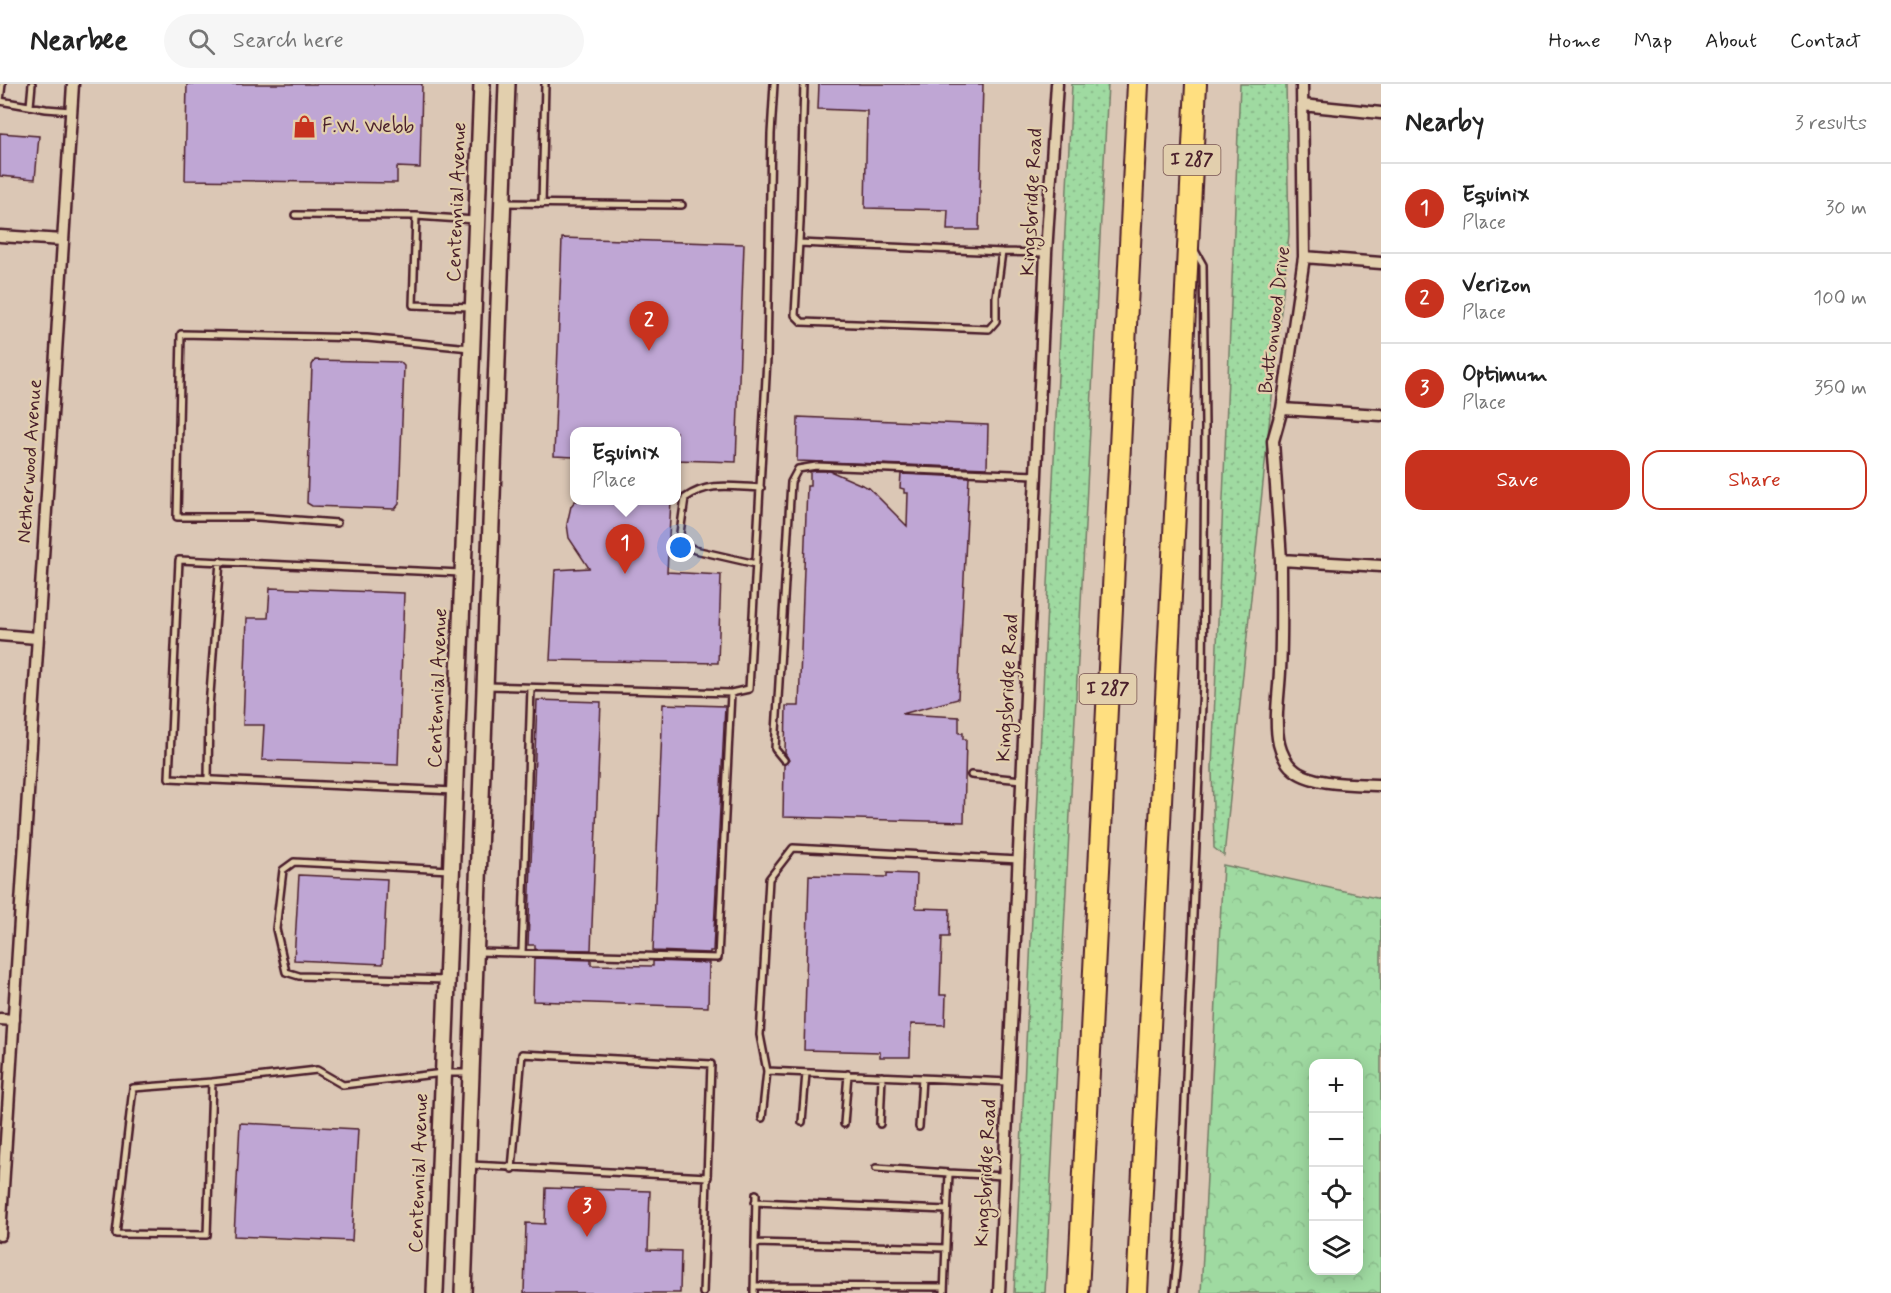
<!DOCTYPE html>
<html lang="en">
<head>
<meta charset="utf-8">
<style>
  :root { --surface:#fff; --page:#f6f6f6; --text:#222; --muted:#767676; --line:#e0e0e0; --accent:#c8321e }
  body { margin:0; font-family:Mynerve,sans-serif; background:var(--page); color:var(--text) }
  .controls { position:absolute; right:18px; bottom:18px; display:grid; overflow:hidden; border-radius:12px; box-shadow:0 3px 15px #0003 }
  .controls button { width:54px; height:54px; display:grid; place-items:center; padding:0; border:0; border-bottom:2px solid var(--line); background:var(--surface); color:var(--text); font:30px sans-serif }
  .you { position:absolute; left:681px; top:464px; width:21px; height:21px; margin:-15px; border:4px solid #fff; border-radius:50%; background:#1a73e8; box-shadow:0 0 0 9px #1a73e833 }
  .badge { display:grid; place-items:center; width:39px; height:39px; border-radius:50%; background:var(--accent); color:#fff; font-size:20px; font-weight:700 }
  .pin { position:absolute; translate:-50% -50px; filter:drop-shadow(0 2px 3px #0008) }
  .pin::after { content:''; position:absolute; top:32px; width:21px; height:18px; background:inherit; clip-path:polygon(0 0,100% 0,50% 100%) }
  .popup { position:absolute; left:570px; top:343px; width:111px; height:78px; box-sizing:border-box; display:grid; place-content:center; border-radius:12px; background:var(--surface); filter:drop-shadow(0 2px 4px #0005); font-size:20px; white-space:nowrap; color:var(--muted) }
  .popup b { font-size:22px; color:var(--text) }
  .popup::after { content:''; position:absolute; left:50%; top:100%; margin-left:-12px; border:12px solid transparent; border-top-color:var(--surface) }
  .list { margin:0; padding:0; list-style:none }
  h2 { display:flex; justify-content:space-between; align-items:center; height:78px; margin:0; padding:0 24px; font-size:26px }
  h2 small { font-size:20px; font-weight:400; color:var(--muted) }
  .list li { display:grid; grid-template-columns:39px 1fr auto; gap:18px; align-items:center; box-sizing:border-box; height:90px; padding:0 24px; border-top:2px solid var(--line) }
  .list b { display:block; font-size:22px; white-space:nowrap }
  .list p { margin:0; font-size:20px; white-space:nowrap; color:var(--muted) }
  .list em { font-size:20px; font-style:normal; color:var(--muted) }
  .actions { display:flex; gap:12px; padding:18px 24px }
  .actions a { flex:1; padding:14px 0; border:2px solid var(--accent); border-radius:18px; text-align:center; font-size:21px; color:var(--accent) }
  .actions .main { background:var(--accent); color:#fff }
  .icon { flex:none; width:33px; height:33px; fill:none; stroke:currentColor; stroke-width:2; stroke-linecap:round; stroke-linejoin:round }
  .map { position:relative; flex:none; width:1381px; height:1209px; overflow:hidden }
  header { display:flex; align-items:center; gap:36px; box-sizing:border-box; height:84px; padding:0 30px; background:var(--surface); border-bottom:2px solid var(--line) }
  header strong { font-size:28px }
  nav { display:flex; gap:33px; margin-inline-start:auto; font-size:21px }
  .search { width:420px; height:54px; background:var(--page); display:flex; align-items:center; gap:15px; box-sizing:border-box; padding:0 21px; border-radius:33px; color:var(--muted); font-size:22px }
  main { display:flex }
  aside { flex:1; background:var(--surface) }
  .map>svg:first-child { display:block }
  .green { fill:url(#green-dots); stroke:#747c66; stroke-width:1.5 }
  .forest { fill:url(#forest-crowns); stroke:#747c66; stroke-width:1.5; fill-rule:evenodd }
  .building { fill:#bfa6d4; stroke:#4a1f2b; stroke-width:1.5 }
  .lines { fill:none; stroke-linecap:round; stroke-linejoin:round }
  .lane-casing { stroke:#4a1f2b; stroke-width:10 }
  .street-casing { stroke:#4a1f2b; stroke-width:15 }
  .secondary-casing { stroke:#4a1f2b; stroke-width:20 }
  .highway-casing { stroke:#4a1f2b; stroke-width:24 }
  .lane { stroke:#e2cfad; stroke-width:5 }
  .street { stroke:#e2cfad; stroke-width:10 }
  .secondary { stroke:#e2cfad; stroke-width:15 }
  .highway { stroke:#ffdf80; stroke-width:20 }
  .labels { text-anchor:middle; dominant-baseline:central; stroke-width:4.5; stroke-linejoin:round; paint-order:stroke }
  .shield { fill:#e2cfad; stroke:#785452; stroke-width:1.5 }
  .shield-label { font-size:18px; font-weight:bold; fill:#4a1f2b }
  .poi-label { font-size:20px; fill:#4a1f2b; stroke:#e2cfad; text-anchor:start }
  .street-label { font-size:20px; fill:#4a1f2b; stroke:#e2cfad }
</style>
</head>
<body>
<header>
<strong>Nearbee</strong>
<div class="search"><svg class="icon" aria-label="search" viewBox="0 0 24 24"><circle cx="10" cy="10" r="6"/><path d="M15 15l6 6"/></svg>Search here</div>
<nav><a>Home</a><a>Map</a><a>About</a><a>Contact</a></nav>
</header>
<main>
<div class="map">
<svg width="1381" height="1209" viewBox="0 0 1381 1209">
  <defs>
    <pattern id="green-dots" width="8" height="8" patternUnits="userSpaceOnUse" patternTransform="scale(1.5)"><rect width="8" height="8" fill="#9fdaa1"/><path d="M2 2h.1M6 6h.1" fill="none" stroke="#8abb8b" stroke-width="1.8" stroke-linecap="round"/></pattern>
    <pattern id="forest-crowns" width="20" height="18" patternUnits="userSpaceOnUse" patternTransform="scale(1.5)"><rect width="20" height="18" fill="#9fdaa1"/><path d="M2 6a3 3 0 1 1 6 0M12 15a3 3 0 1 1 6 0" fill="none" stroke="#8abb8b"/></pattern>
  </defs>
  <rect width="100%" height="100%" fill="#dbc7b5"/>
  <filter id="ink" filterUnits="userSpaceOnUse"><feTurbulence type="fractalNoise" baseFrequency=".0167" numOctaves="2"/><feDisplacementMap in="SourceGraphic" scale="12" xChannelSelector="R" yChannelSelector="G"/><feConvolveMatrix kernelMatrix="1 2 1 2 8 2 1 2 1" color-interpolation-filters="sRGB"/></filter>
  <g filter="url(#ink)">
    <path class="green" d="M1072 0H1108L1045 1209H1014Z
      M1240 0H1286L1289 150 1224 772 1214 764 1212 684Z"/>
    <path class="forest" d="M1223 781 1381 815V1209H1201ZM1314 980H1358V1186H1314Z"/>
    <path class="building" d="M187 0H422L420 84 397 83V99L185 96Z
      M819 0H983L979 146H947L948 126 865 124 867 27 818 25Z
      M0 49 39 52 35 95 0 92Z
      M562 154 744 160 736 378 676 376V348H574V373L554 372Z
      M315 276 400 278 404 282 399 420 395 425 312 422 307 419 312 281Z
      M798 333 988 341 987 384 797 377Z
      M816 387H830L869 404 907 442 908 409H904V405L900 404 901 390 969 393 958 615 902 630 959 633V649H963V655H966L964 738 783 733 784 681 789 676 785 669 786 622H799L807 402H810V388Z
      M575 417H671L667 488 721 491 718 579 550 576 555 486 589 484 569 454 567 440 571 422Z
      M270 504 404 509 398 681 262 676 264 641H243L247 534H268Z
      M537 616 601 618 591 866 535 865V861H528Z
      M663 620 725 622 713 867H710V869L653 867Z
      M887 789 917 790 916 824 950 825 949 853H942L940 911H946L945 941 911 940 910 973H880V968L804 966 809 791 887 793Z
      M299 791 387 795 383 880 294 876Z
      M534 874 591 876V881L653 882V877L709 879 708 923 533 917Z
      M240 1039 358 1045 352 1157 234 1152Z
      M546 1104 650 1107 648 1166 681 1167 680 1209H524L526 1139 545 1140Z"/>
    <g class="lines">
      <defs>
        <path id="lane" d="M2 0 0 17 46 25 71 27
          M804 0 800 139 795 231 802 238 989 245 996 237V213L1002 168 1046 169
          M30 22 32 0
          M504 119 682 121
          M542 120 545 0
          M295 131 416 132
          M799 159 1002 168
          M471 223 413 221 416 132 475 136
          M337 439 257 433H177L181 250 367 254 470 264
          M756 480 695 466 682 459 680 449 685 414C710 397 731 403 761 404
          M487 602 731 609 749 605 767 275 771 50 774 0
          M784 676 775 665 791 398 798 385 816 382 1036 391
          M971 691 1022 696
          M208 696 209 623 220 477
          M454 707 169 694 179 476 461 489
          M478 868 718 874 731 609
          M522 869 531 604
          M446 896 299 892 286 888 276 845 283 786 294 778 450 786
          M212 998 207 1151 116 1150 133 1004 212 998 317 986 343 1001 443 989H469
          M1008 998 767 987 760 951 769 795 793 764 1019 776
          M762 1034 767 987
          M802 1038 806 989
          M844 1040 848 990
          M880 1040 882 992
          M919 1043 922 994
          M470 1081 708 1093
          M876 1084 949 1089
          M512 1085 522 970 711 980 703 1209
          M755 1118 947 1126
          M755 1159 945 1164
          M754 1202 944 1203
          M754 1209 756 1110
          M944 1209 949 1089 1003 1092
          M1174 1209 1179 1157 1203 598 1205 343 1203 181 1194 165"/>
        <path id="street" d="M1302 21 1381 29
          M0 152 63 156
          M1304 173 1381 179
          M1282 325 1381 331
          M1281 476 1273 357 1282 325 1304 173 1302 0
          M1381 482 1281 476C1281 513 1282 550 1280 587 1279 610 1274 637 1279 660 1281 668 1286 679 1292 684 1310 702 1357 700 1381 701
          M0 551 37 554
          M0 935 14 936
          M0 1151 73 0
          M999 1209 1046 169 1057 0"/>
        <path id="secondary" d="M435 1209 482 0
          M463 1209 507 0"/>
        <path id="highway" d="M1078 1209 1138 0
          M1137 1209 1196 0"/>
      </defs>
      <use href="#lane" class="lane-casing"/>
      <use href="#street" class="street-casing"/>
      <use href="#secondary" class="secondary-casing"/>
      <use href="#highway" class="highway-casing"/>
      <use href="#lane" class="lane"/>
      <use href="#street" class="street"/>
      <use href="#secondary" class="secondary"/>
      <use href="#highway" class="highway"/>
    </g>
  </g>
  <defs>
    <symbol id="shop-bare" viewBox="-9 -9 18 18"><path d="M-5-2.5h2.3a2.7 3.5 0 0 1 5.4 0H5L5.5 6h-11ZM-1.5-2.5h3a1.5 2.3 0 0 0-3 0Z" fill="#c8321e" stroke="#e2cfad" stroke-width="2.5" paint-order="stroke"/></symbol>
  </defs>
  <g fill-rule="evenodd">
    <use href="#shop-bare" x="288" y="26" width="33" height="33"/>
  </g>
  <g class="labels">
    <g class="shield">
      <rect x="1163.5" y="61" width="57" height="30" rx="4.5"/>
      <rect x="1079.5" y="590" width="57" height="30" rx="4.5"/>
    </g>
    <g class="shield-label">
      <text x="1192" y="76">I 287</text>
      <text x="1108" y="605">I 287</text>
    </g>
    <g class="poi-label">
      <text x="322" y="42">F.W. Webb</text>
    </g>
    <g class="street-label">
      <text transform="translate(457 118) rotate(-88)">Centennial Avenue</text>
      <text transform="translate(1032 118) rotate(-87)">Kingsbridge Road</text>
      <text transform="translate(1275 236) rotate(-83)">Buttonwood Drive</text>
      <text transform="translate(30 377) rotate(-86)">Netherwood Avenue</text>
      <text transform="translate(438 604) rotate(-88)">Centennial Avenue</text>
      <text transform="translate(1008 604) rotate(-87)">Kingsbridge Road</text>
      <text transform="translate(419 1089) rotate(-88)">Centennial Avenue</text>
      <text transform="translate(986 1089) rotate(-87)">Kingsbridge Road</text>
    </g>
  </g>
</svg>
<div class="controls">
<button>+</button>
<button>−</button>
<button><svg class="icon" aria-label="locate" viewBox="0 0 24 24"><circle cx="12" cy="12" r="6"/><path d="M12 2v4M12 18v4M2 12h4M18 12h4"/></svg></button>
<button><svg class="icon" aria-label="layers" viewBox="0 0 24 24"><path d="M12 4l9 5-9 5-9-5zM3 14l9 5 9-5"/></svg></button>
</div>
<div class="you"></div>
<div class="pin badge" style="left:625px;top:490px">1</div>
<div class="popup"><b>Equinix</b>Place</div>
<div class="pin badge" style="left:649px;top:267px">2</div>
<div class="pin badge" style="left:587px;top:1153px">3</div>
</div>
<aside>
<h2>Nearby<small>3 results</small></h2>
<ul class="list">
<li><span class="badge">1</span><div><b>Equinix</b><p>Place</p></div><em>30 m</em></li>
<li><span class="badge">2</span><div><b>Verizon</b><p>Place</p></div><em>100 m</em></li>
<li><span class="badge">3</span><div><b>Optimum</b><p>Place</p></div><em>350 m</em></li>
</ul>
<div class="actions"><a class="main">Save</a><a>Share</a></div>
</aside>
</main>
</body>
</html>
